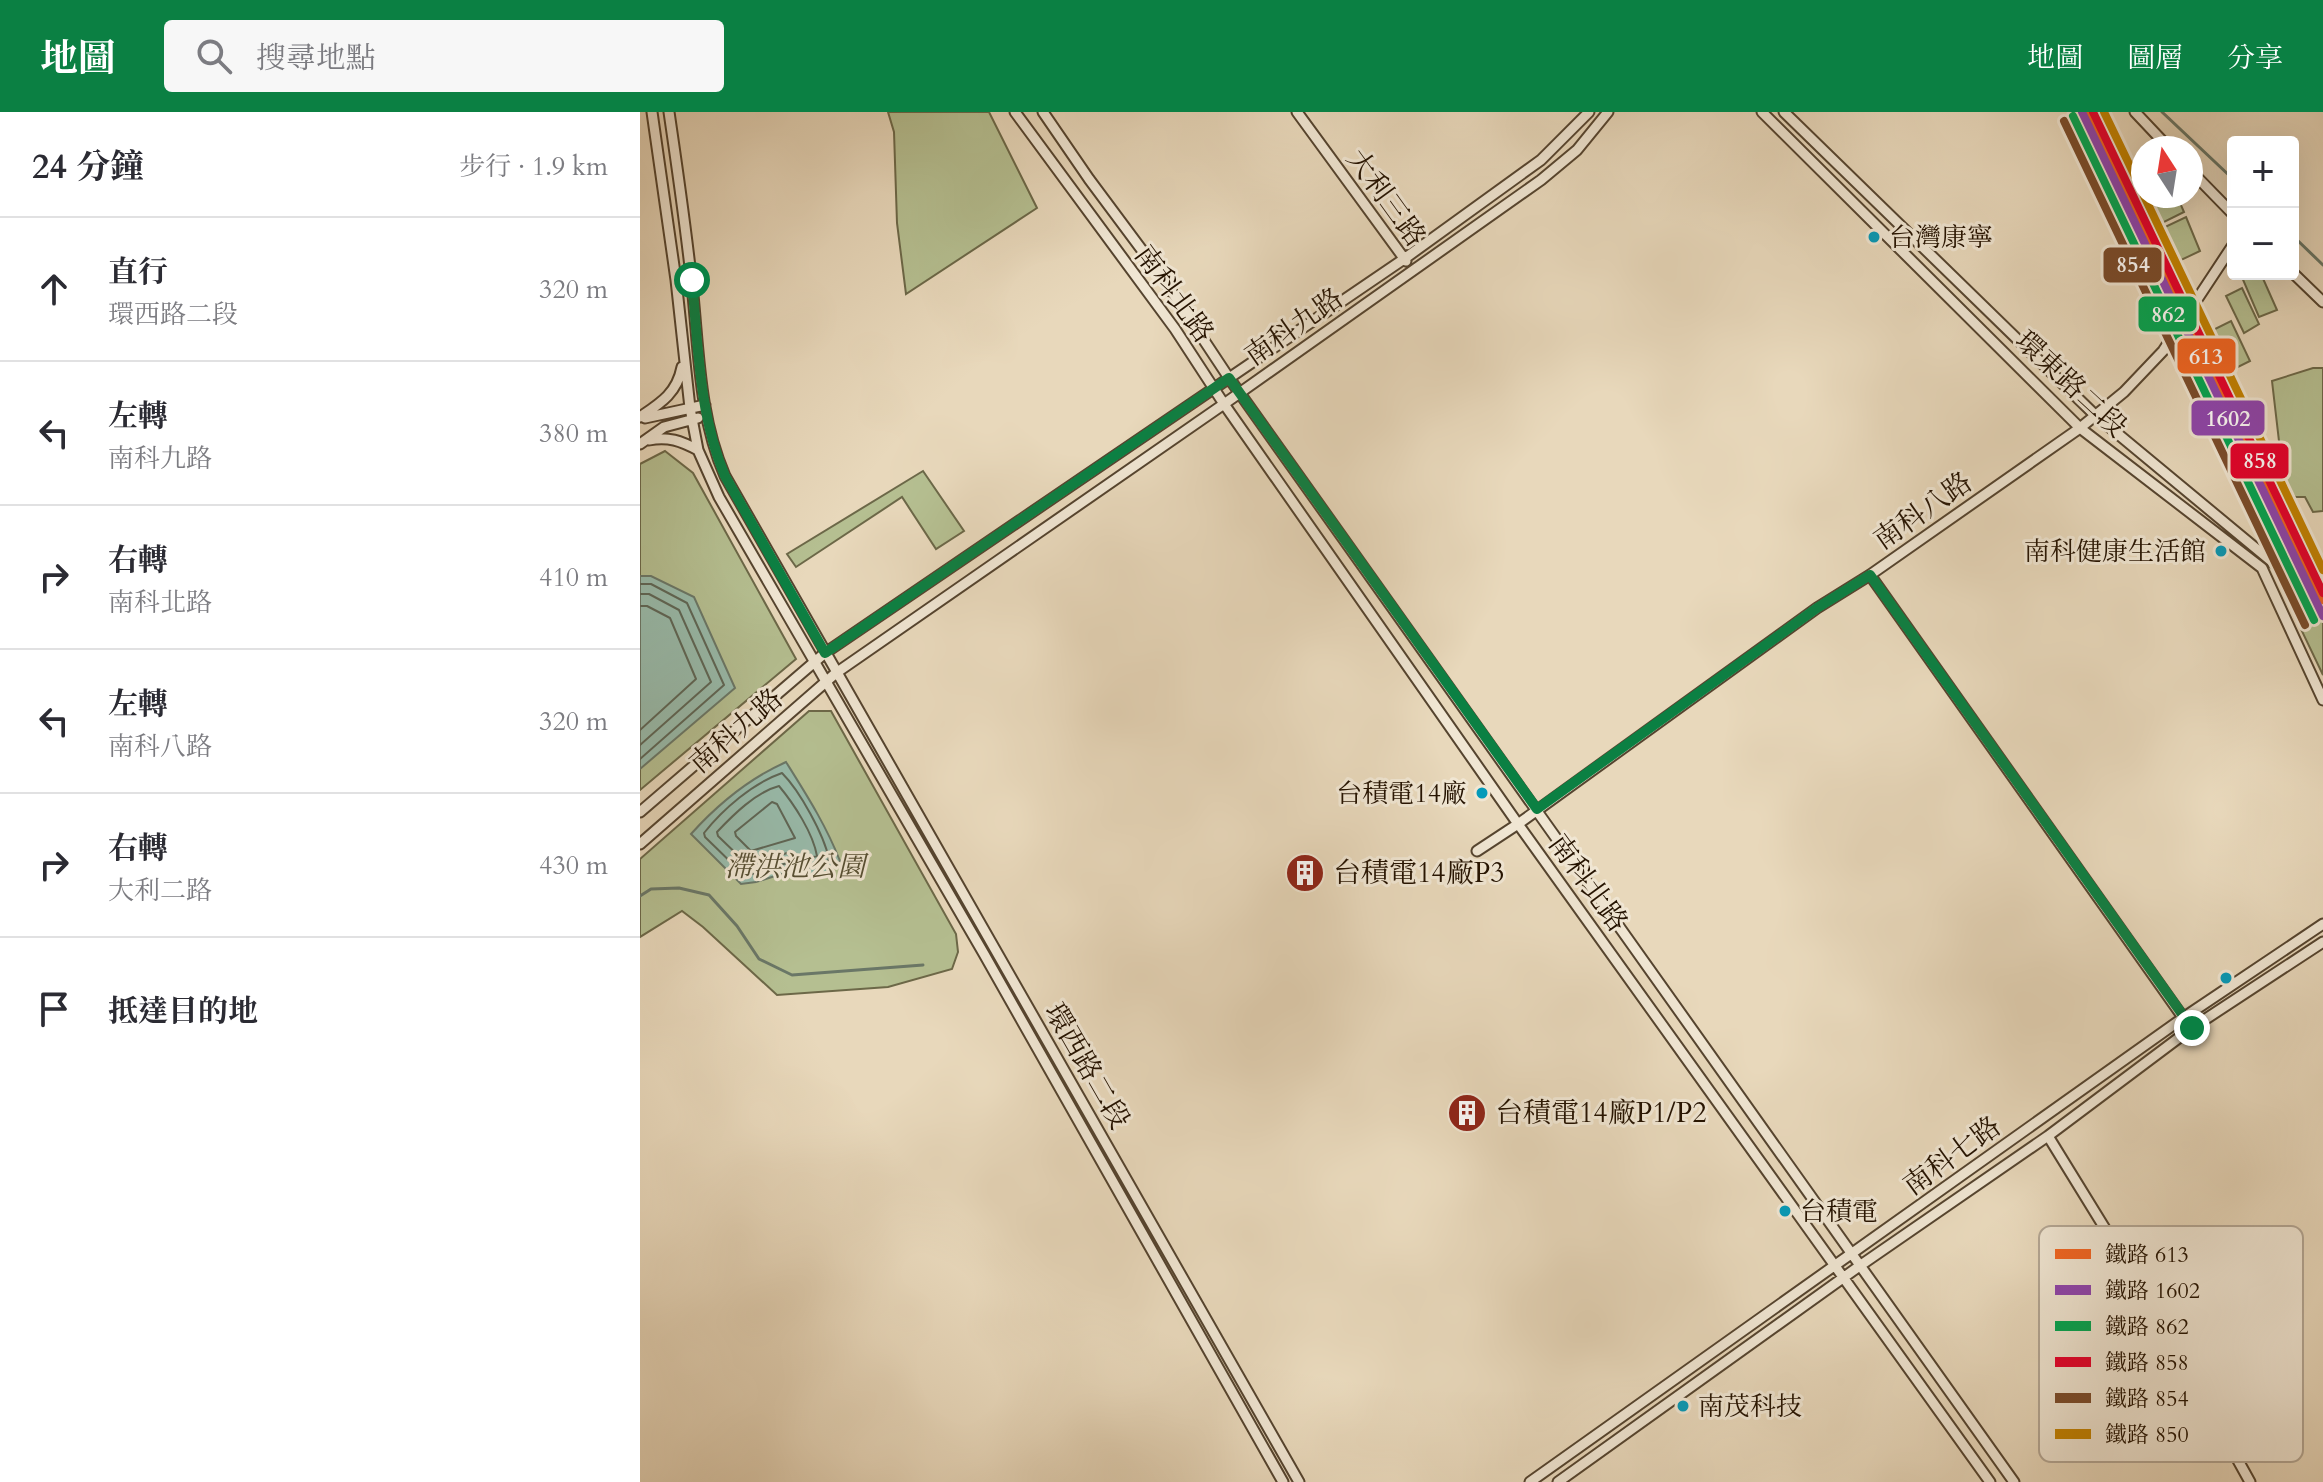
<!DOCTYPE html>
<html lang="zh-TW">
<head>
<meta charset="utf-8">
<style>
  :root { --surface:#fff; --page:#f7f7f7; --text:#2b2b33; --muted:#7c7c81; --line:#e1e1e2; --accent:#0b8043 }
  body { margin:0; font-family:Cardo,"Noto Serif TC",serif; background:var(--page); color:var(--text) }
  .controls { position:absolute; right:24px; top:24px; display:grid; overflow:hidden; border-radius:8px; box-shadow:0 8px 32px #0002 }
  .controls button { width:72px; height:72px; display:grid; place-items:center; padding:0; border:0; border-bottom:2px solid var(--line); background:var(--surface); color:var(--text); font:40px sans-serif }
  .compass { position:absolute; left:1491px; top:24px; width:72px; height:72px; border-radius:50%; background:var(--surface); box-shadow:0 8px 32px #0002; rotate:348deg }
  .stop { position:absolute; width:24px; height:24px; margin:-18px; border:6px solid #0b8043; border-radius:50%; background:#fff }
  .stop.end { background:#0b8043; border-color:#fff; box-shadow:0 2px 8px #0008 }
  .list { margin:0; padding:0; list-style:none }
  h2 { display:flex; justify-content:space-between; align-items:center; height:104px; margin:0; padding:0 32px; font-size:34px }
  h2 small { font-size:26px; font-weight:400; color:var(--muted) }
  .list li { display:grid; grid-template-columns:52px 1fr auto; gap:24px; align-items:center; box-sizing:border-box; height:144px; padding:0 32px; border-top:2px solid var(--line) }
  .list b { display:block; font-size:30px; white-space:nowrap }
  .list p { margin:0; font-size:26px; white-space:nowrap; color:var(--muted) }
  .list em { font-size:26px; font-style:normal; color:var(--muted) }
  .icon { flex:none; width:44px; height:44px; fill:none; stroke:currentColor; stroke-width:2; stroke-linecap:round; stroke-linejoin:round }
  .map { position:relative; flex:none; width:1683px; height:1370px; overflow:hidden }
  header { display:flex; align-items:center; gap:48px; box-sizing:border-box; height:112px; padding:0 40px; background:var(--accent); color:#fff }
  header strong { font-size:38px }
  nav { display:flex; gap:44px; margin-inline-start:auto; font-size:28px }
  .search { width:560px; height:72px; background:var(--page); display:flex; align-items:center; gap:20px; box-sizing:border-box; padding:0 28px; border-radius:8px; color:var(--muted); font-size:30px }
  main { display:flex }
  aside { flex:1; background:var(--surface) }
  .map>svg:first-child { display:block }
  .green { fill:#b5bf91; stroke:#6c6848; stroke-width:2 }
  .water { fill:#98bbab; stroke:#6a7767; stroke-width:2 }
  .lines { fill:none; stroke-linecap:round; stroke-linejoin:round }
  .shore { stroke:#5e6656; stroke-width:2 }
  .stream { stroke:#6a7767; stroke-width:3 }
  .minor-casing { stroke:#55442f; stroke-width:13 }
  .minor { stroke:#f0e6d3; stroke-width:9 }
  .rail-1-casing { stroke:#f0e6d3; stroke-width:14 }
  .rail-2-casing { stroke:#f0e6d3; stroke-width:14 }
  .rail-3-casing { stroke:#f0e6d3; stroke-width:14 }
  .rail-4-casing { stroke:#f0e6d3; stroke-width:14 }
  .rail-5-casing { stroke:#f0e6d3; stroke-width:14 }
  .rail-6-casing { stroke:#f0e6d3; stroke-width:14 }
  .rail-1 { stroke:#f26522; stroke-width:8 }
  .rail-2 { stroke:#8e44ad; stroke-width:8 }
  .rail-3 { stroke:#00a651; stroke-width:8 }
  .rail-4 { stroke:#e4002b; stroke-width:8 }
  .rail-5 { stroke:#7a4b2a; stroke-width:8 }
  .rail-6 { stroke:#c28100; stroke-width:8 }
  .route { stroke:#0b8043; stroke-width:10 }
  .bus-dot { fill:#049ab9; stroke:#f0e6d3; stroke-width:3 }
  .labels { text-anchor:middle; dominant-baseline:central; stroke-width:6; stroke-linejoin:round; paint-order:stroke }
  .bus-label { font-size:26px; fill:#241200; stroke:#f0e6d3; text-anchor:start }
  .street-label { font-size:28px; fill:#241200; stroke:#f0e6d3 }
  .park-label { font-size:28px; font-style:italic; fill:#574f33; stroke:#f0e6d3 }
  .poi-label { font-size:28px; fill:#241200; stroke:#f0e6d3; text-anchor:start }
  .key { fill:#f0e6d3; stroke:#b3a694; stroke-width:2 }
  .key-label { font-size:22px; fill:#241200 }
  .line-badge { stroke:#f0e6d3; stroke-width:3 }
  .badge-label { font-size:22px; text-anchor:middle; font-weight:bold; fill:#fff }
</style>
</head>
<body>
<header>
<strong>地圖</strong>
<div class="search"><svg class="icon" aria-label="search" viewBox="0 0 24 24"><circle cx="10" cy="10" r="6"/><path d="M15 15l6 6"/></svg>搜尋地點</div>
<nav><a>地圖</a><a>圖層</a><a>分享</a></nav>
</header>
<main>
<aside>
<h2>24 分鐘<small>步行 · 1.9 km</small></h2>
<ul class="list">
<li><svg class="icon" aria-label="ahead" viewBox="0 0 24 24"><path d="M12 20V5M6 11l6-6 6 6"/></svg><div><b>直行</b><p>環西路二段</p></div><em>320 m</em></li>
<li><svg class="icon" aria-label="left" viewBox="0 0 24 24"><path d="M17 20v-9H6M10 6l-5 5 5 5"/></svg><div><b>左轉</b><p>南科九路</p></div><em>380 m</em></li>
<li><svg class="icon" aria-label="right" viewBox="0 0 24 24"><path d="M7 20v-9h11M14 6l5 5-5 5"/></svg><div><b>右轉</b><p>南科北路</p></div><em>410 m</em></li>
<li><svg class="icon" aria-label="left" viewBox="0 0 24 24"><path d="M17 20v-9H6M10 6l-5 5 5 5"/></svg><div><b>左轉</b><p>南科八路</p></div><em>320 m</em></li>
<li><svg class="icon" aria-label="right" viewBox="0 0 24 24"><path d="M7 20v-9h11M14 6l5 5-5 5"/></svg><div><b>右轉</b><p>大利二路</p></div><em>430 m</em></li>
<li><svg class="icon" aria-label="arrive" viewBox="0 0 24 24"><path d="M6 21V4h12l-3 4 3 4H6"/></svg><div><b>抵達目的地</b></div></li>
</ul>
</aside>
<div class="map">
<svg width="1683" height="1370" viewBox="0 0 1683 1370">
  <rect width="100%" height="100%" fill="#e8d8bb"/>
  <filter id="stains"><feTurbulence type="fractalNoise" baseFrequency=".0025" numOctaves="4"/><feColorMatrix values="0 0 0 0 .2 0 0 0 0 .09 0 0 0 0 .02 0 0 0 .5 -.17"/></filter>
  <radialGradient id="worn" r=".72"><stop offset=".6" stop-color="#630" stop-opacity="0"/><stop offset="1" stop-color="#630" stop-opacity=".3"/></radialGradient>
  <path class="green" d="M248 0H349L397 96 266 182 257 111 254 20Z
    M1505 84H1537L1544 100 1518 113Z
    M1546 105 1560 139 1539 149 1525 115Z
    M1603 162H1621L1637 198 1619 205 1601 163Z
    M1602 176 1619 212 1604 221 1586 184Z
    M1591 209 1610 249 1590 259 1571 219Z
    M1673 256H1683V399L1673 400 1665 385H1655L1644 372 1632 269Z
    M25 339 53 361 156 547 0 678V352Z
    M283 359 324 419 296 437 262 385 156 455 147 442Z
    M1638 469 1683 505V563Z
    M169 599H191L316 822 318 840 312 857 248 875 137 883 63 815 42 799 0 825V747Z"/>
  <path class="water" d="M0 464H11L54 485 95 576 0 657Z
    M146 650C166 682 186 713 200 749L186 762 168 765 151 759 116 770 101 772 51 722C78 692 108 667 146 650Z"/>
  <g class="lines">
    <path class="shore" d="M0 472H11L47 491 84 573 0 647
      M0 482H9L39 498 71 570 0 633
      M0 494H7L30 506 56 567 0 618
      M142 661C160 679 184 723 189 747 173 766 165 749 148 751 133 754 120 763 104 763L65 725 64 721C83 697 113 671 142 661Z
      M139 674C154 692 173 721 177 744L170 746 147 741 108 753 78 724 77 720C93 703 116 680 139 674Z
      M132 690 137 692 155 726 111 739 96 724 95 720Z"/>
    <path class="stream" d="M1522 0 1593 67
      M1653 124 1683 153
      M0 784 11 777 39 776 69 783 97 814 119 847 152 863 283 853"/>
    <defs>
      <path id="minor" d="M12 0 36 168 50 296 58 338 79 385 344 842 643 1370
        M29 0C38 61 47 122 53 183 59 244 60 307 85 364L659 1370
        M375 0 535 217 584 292 878 712 1350 1370
        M403 0 449 67 522 165 589 266 1374 1370
        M657 0 766 149
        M1122 0 1440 316 1622 456 1683 588
        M1144 0 1455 303 1683 492
        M1495 0 1529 36
        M1551 59 1593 102
        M1653 161 1683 190
        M0 305C21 291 37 281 42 255
        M5 306 65 293
        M9 328C28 324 41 329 58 338
        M0 332 24 315 58 306
        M1230 463 1547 911
        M0 700 185 541 764 147 901 48 949 0
        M0 732 196 561 584 292 901 68 937 38 968 0
        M837 739 878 712 1177 496 1230 463 1440 316 1484 280 1523 239 1593 133
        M1408 1024 1509 1188 1610 1370
        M890 1370 1543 906 1683 812
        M918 1370 1221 1153 1408 1024 1552 916 1683 830"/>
    </defs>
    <use href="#minor" class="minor-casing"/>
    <use href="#minor" class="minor"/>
    <defs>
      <path id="rail-1" d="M1450 0 1683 488"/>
      <path id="rail-2" d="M1442 0 1683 504"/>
      <path id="rail-3" d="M1433 4 1674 508"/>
      <path id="rail-4" d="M1453 0 1683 481"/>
      <path id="rail-5" d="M1424 9 1665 513"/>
      <path id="rail-6" d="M1464 0 1503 81
        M1504 84 1683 458"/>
    </defs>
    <use href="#rail-1" class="rail-1-casing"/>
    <use href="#rail-2" class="rail-2-casing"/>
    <use href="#rail-3" class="rail-3-casing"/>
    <use href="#rail-4" class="rail-4-casing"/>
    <use href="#rail-5" class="rail-5-casing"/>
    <use href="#rail-6" class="rail-6-casing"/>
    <use href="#rail-1" class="rail-1"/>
    <use href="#rail-2" class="rail-2"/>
    <use href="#rail-3" class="rail-3"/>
    <use href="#rail-4" class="rail-4"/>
    <use href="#rail-5" class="rail-5"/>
    <use href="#rail-6" class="rail-6"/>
  </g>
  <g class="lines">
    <path class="route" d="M52 168C58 233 59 303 85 364L185 541 589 266 897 697 1177 496 1230 463 1552 916"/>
  </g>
  <defs>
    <symbol id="building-disc" viewBox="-11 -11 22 22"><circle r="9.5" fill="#8f2418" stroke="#f0e6d3"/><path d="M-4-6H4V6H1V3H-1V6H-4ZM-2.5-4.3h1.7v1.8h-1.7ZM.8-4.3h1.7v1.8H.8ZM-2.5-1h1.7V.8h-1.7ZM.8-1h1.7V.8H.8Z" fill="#fff"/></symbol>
  </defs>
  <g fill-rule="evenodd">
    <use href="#building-disc" x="643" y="739" width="44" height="44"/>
    <use href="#building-disc" x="805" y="979" width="44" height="44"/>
  </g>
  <g class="bus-dot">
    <circle cx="1234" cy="125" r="7"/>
    <circle cx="1581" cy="439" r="7"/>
    <circle cx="842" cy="681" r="7"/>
    <circle cx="1586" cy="866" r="7"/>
    <circle cx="1145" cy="1099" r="7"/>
    <circle cx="1043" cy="1294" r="7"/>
  </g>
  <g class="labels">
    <g class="bus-label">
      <text x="1249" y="125">台灣康寧</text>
      <text x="1566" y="439" text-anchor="end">南科健康生活館</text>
      <text x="827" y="681" text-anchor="end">台積電14廠</text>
      <text x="1160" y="1099">台積電</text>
      <text x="1058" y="1294">南茂科技</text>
    </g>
    <g class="street-label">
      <text transform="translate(746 86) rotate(54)">大利三路</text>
      <text transform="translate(534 182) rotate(54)">南科北路</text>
      <text transform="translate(654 215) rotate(-35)">南科九路</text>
      <text transform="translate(1431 272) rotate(43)">環東路二段</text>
      <text transform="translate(1283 399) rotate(-35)">南科八路</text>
      <text transform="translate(96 619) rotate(-41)">南科九路</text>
      <text transform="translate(948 771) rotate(54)">南科北路</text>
      <text transform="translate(447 954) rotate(60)">環西路二段</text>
      <text transform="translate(1312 1044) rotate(-36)">南科七路</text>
    </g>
    <g class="park-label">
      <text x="155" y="755">滯洪池公園</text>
    </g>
    <g class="poi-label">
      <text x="693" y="761">台積電14廠P3</text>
      <text x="855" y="1001">台積電14廠P1/P2</text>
    </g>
  </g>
  <rect x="1399" y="1114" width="264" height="236" rx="12" class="key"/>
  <rect x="1415" y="1137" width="36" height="10" fill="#f26522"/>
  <rect x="1415" y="1173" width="36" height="10" fill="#8e44ad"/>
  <rect x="1415" y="1209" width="36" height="10" fill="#00a651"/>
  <rect x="1415" y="1245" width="36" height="10" fill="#e4002b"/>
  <rect x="1415" y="1281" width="36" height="10" fill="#7a4b2a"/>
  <rect x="1415" y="1317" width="36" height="10" fill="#c28100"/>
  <g class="key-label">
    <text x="1465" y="1150">鐵路 613</text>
    <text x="1465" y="1186">鐵路 1602</text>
    <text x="1465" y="1222">鐵路 862</text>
    <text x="1465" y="1258">鐵路 858</text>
    <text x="1465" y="1294">鐵路 854</text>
    <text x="1465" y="1330">鐵路 850</text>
  </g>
  <g class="line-badge">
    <rect x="1462" y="134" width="61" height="38" rx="8" fill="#7a4b2a"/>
    <rect x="1497" y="183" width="61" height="38" rx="8" fill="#00a651"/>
    <rect x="1536" y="225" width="61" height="38" rx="8" fill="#f26522"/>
    <rect x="1550" y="287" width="76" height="38" rx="8" fill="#8e44ad"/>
    <rect x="1589" y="330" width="61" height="38" rx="8" fill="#e4002b"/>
  </g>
  <g class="badge-label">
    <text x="1493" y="160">854</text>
    <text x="1528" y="210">862</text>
    <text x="1566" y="252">613</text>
    <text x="1588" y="314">1602</text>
    <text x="1620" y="356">858</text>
  </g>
  <rect width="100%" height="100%" filter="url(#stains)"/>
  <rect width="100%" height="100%" fill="url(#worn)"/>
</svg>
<div class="controls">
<button>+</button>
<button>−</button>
</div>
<svg class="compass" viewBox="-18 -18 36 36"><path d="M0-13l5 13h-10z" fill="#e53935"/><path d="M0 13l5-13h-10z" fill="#7c7c81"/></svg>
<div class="stop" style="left:52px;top:168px"></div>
<div class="stop end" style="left:1552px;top:916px"></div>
</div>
</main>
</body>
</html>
